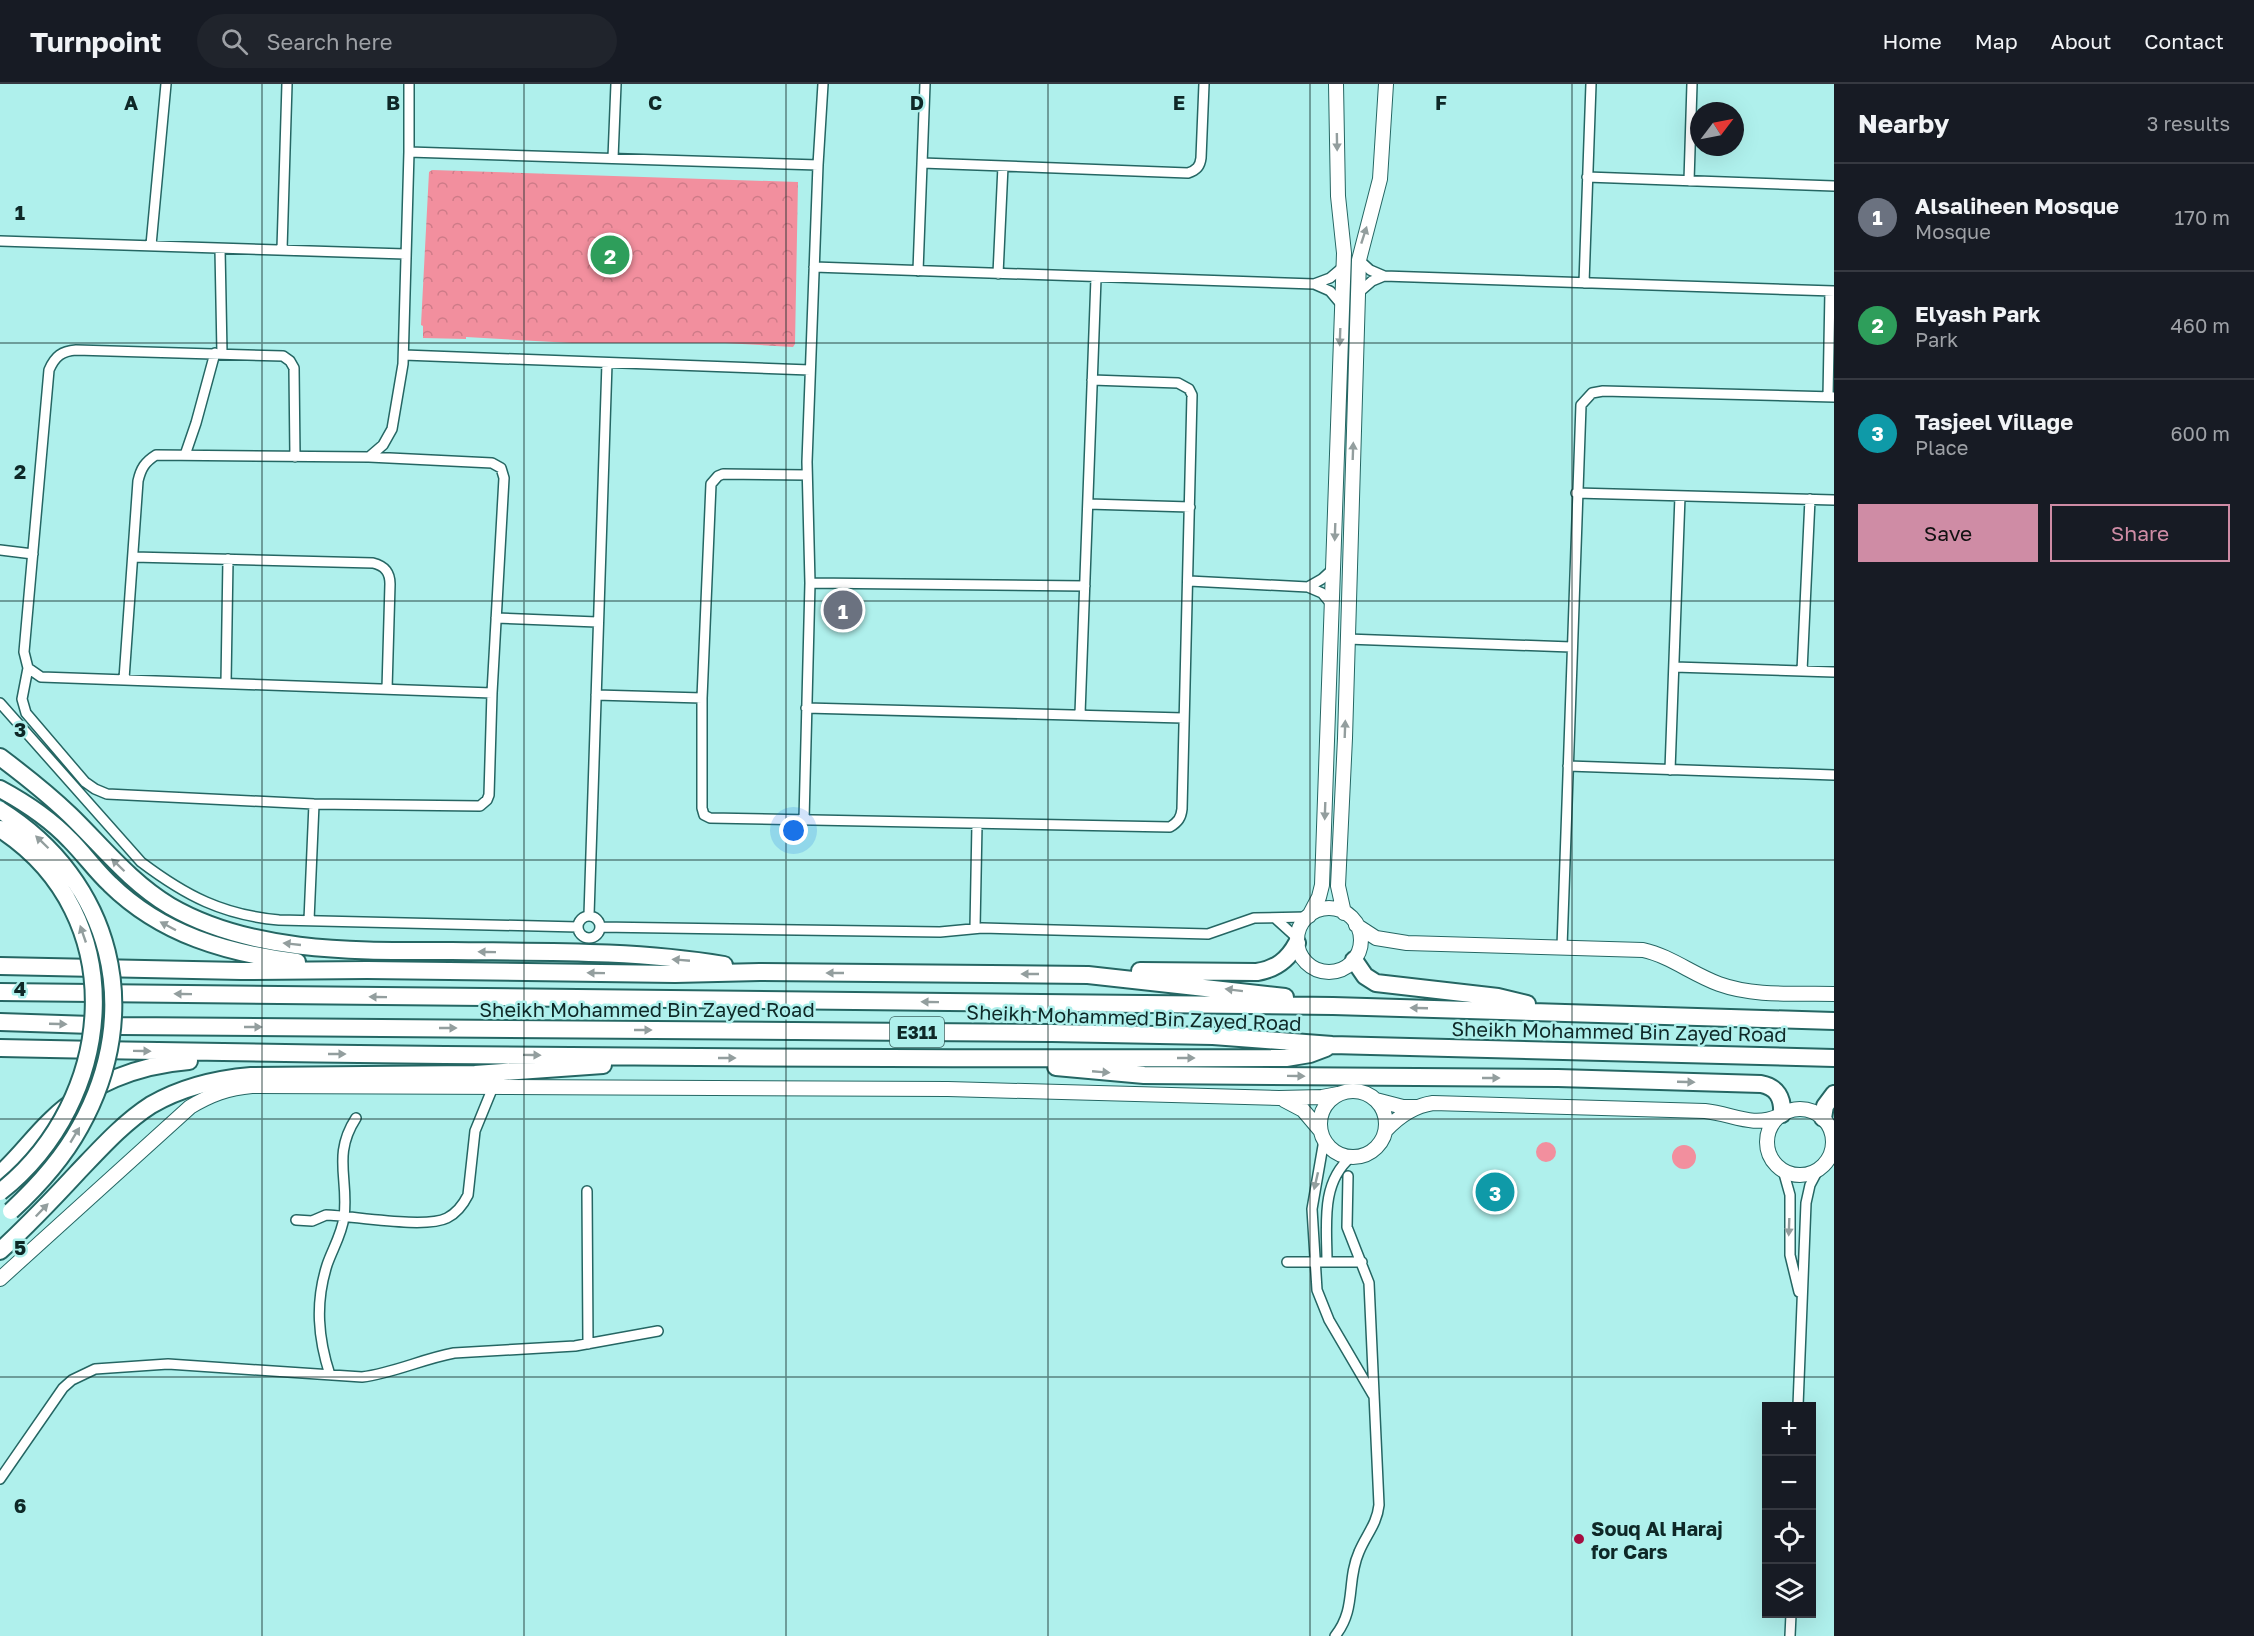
<!DOCTYPE html>
<html lang="en">
<head>
<meta charset="utf-8">
<style>
  :root { --surface:#171b24; --page:#20242c; --text:#f1f3f6; --muted:#9ea1a6; --line:#363941; --accent:#cf8ca5 }
  body { margin:0; font-family:"Golos Text",sans-serif; background:var(--page); color:var(--text) }
  .controls { position:absolute; right:18px; bottom:18px; display:grid; overflow:hidden; border-radius:0px; box-shadow:0 6px 24px #0002 }
  .controls button { width:54px; height:54px; display:grid; place-items:center; padding:0; border:0; border-bottom:2px solid var(--line); background:var(--surface); color:var(--text); font:30px sans-serif }
  .compass { position:absolute; left:1690px; top:18px; width:54px; height:54px; border-radius:50%; background:var(--surface); box-shadow:0 6px 24px #0002; rotate:58deg }
  .you { position:absolute; left:794px; top:747px; width:21px; height:21px; margin:-15px; border:4px solid #fff; border-radius:50%; background:#1a73e8; box-shadow:0 0 0 9px #1a73e833 }
  .badge { display:grid; place-items:center; width:39px; height:39px; border-radius:50%; background:var(--accent); color:#fff; font-size:20px; font-weight:700 }
  .pin { position:absolute; translate:-50% -50%; border:3px solid #fff; box-shadow:0 2px 6px #0006 }
  .list { margin:0; padding:0; list-style:none }
  h2 { display:flex; justify-content:space-between; align-items:center; height:78px; margin:0; padding:0 24px; font-size:26px }
  h2 small { font-size:20px; font-weight:400; color:var(--muted) }
  .list li { display:grid; grid-template-columns:39px 1fr auto; gap:18px; align-items:center; box-sizing:border-box; height:108px; padding:0 24px; border-top:2px solid var(--line) }
  .list b { display:block; font-size:22px; white-space:nowrap }
  .list p { margin:0; font-size:20px; white-space:nowrap; color:var(--muted) }
  .list em { font-size:20px; font-style:normal; color:var(--muted) }
  .actions { display:flex; gap:12px; padding:18px 24px }
  .actions a { flex:1; padding:14px 0; border:2px solid var(--accent); border-radius:0px; text-align:center; font-size:21px; color:var(--accent) }
  .actions .main { background:var(--accent); color:#111 }
  .icon { flex:none; width:33px; height:33px; fill:none; stroke:currentColor; stroke-width:2; stroke-linecap:round; stroke-linejoin:round }
  .map { position:relative; flex:none; width:1834px; height:1552px; overflow:hidden }
  header { display:flex; align-items:center; gap:36px; box-sizing:border-box; height:84px; padding:0 30px; background:var(--surface); border-bottom:2px solid var(--line) }
  header strong { font-size:28px }
  nav { display:flex; gap:33px; margin-inline-start:auto; font-size:21px }
  .search { width:420px; height:54px; background:var(--page); display:flex; align-items:center; gap:15px; box-sizing:border-box; padding:0 21px; border-radius:33px; color:var(--muted); font-size:22px }
  main { display:flex }
  aside { flex:1; background:var(--surface) }
  .map>svg:first-child { display:block }
  .grass { fill:#f28f9e }
  .park { fill:url(#park-crowns) }
  .lines { fill:none; stroke-linecap:round; stroke-linejoin:round }
  .street-casing { stroke:#256663; stroke-width:12 }
  .secondary-casing { stroke:#256663; stroke-width:16 }
  .highway-casing { stroke:#256663; stroke-width:20 }
  .street { stroke:#fff; stroke-width:9 }
  .secondary { stroke:#fff; stroke-width:14 }
  .highway { stroke:#fff; stroke-width:16 }
  .highway-bridge-casing { stroke:#256663; stroke-width:20; stroke-linecap:butt }
  .highway-bridge { stroke:#fff; stroke-width:16 }
  .oneway { fill:#939e9e }
  .grid { fill:none; stroke:#0e2827; stroke-width:1.5; stroke-opacity:0.55 }
  .poi-dot { fill:#a50d41; stroke:#aff0ec; stroke-width:2 }
  .labels { text-anchor:middle; dominant-baseline:central; stroke-width:5; stroke-linejoin:round; paint-order:stroke }
  .shield { fill:#aff0ec; stroke:#3e6462; stroke-width:1.5 }
  .shield-label { font-size:18px; font-weight:bold; fill:#0e2827 }
  .street-label { font-size:20px; fill:#0e2827; stroke:#aff0ec }
  .poi-label { font-size:20px; font-weight:bold; fill:#0e2827; stroke:#aff0ec; text-anchor:start }
  .grid-label { font-size:20px; text-anchor:middle; font-weight:bold; fill:#0e2827; stroke:#aff0ec; stroke-width:5; stroke-linejoin:round; paint-order:stroke }
</style>
</head>
<body>
<header>
<strong>Turnpoint</strong>
<div class="search"><svg class="icon" aria-label="search" viewBox="0 0 24 24"><circle cx="10" cy="10" r="6"/><path d="M15 15l6 6"/></svg>Search here</div>
<nav><a>Home</a><a>Map</a><a>About</a><a>Contact</a></nav>
</header>
<main>
<div class="map">
<svg width="1834" height="1552" viewBox="0 0 1834 1552">
  <defs>
    <pattern id="park-crowns" width="20" height="18" patternUnits="userSpaceOnUse" patternTransform="scale(1.5)"><rect width="20" height="18" fill="#f28f9e"/><path d="M2 6a3 3 0 1 1 6 0M12 15a3 3 0 1 1 6 0" fill="none" stroke="#ce7b88"/></pattern>
  </defs>
  <rect width="100%" height="100%" fill="#aff0ec"/>
  <path class="grass" d="M1536 1068a10 10 0 1 1 20 0a10 10 0 1 1-20 0Z
    M1672 1073a12 12 0 1 1 24 0a12 12 0 1 1-24 0Z"/>
  <path class="park" d="M432 86 798 98 795 260 793 263 725 259H572L466 253V255L423 254V242L421 241 429 88Z"/>
  <g class="lines">
    <defs>
      <path id="street" d="M409 68 818 81
        M613 74 616 0
        M922 79 1188 89C1197 86 1200 82 1201 74L1204 0
        M1587 93 1834 102
        M1689 97 1692 0
        M0 157 405 170
        M151 161 166 0
        M220 165 222 269
        M282 165 287 0
        M1359 176 1370 186 1384 192
        M814 183 1314 200 1330 194 1343 183
        M918 187 925 0
        M998 190 1003 82
        M1584 199 1591 0
        M1314 200 1330 207 1341 220
        M1357 210 1372 197 1384 192 1834 207
        M404 271 810 286
        M1828 313 1830 207
        M185 371 196 339 215 269
        M295 373 294 284 290 277 283 272 76 266C62 267 55 272 49 286L24 568 28 584 41 593 492 609
        M369 373 383 361 392 345 403 280 409 68V0
        M807 391 723 390 718 392 711 400 702 614V724L704 731 710 734 1170 743C1178 738 1181 734 1182 725L1192 311 1189 305 1178 299 1092 296
        M1576 409 1834 416
        M1088 420 1190 423
        M0 466 33 470
        M133 473 373 479C385 482 390 488 390 500L387 605
        M1189 497 1308 503 1322 509 1332 521
        M810 499 1085 502
        M1308 503 1322 495 1334 484
        M496 534 597 538
        M1347 555 1571 563
        M1674 583 1834 588
        M28 584 22 615 26 629 85 698 95 705 107 710 314 720 480 722 487 716 489 711 492 609 504 394 501 384 492 379 369 373 156 371C145 378 141 384 138 397L124 595
        M1802 587 1810 415
        M226 599 228 475
        M596 611 702 614
        M0 619 141 778C186 812 223 831 279 836L578 843
        M806 624 1183 634
        M1080 630 1096 194
        M1568 682 1834 691
        M1670 686 1680 412
        M804 736 810 499 807 378 818 81 823 0
        M589 831 607 279
        M578 843a11 11 0 1 1 22 0a11 11 0 1 1-22 0Z
        M1276 835 1297 854
        M309 836 314 720
        M600 843 940 848 982 844 1208 850 1254 834 1307 833
        M975 844 977 740
        M1562 863 1581 321 1592 309 1603 307 1834 313
        M1324 1056 1312 1125 1317 1206 1329 1236 1373 1311
        M1783 1086 1790 1111V1171L1799 1208
        M587 1107 588 1260
        M296 1136 312 1137 326 1131C354 1132 425 1145 447 1134 457 1129 463 1121 468 1111L475 1047 493 1003
        M1287 1178H1362
        M1327 1178C1327 1142 1320 1099 1351 1073
        M330 1291C318 1254 315 1219 327 1181 332 1166 342 1150 344 1133 349 1095 332 1071 356 1034
        M1798 1322 1806 1119 1810 1101 1818 1086
        M0 1395 63 1304 72 1296 95 1285 168 1280 362 1293C394 1289 422 1275 454 1269L575 1262 658 1247
        M1335 1552C1357 1525 1346 1497 1359 1468 1366 1451 1377 1440 1379 1421L1369 1199 1347 1143 1348 1092
        M1790 1552 1791 1530"/>
      <path id="secondary" d="M1297 856a32 32 0 1 1 64 0a32 32 0 1 1-64 0Z
        M1344 829 1338 802 1345 654 1359 176 1380 95 1386 0
        M1309 832 1319 813 1322 801 1344 169 1338 112 1336 0
        M1356 841 1376 854 1407 859 1643 866C1670 872 1692 890 1719 900 1755 913 1796 909 1834 910
        M1320 1040a33 33 0 1 1 66 0a33 33 0 1 1-66 0Z
        M1284 1016 1303 1026 1320 1046
        M1376 1016 1403 1023H1416
        M1767 1058a33 33 0 1 1 66 0a33 33 0 1 1-66 0Z
        M1386 1046C1399 1032 1413 1022 1433 1019L1705 1027C1733 1030 1752 1044 1779 1032
        M0 1195 190 1023C210 1011 228 1004 252 1002L948 1005 1279 1014 1322 1013 1338 1010"/>
      <path id="highway" d="M0 673C24 691 48 710 70 731 102 762 130 798 170 822 253 870 359 867 452 867 542 868 634 866 724 881
        M0 705C26 719 50 735 70 756 84 770 96 787 110 800 162 851 227 869 297 878
        M1354 876 1365 892 1376 899 1498 913 1527 920
        M0 882 241 887 367 886 675 890 760 888 1088 891 1285 913
        M1140 887 1257 888C1276 885 1288 876 1297 859
        M0 908 1333 922 1834 937
        M0 938 122 942 1052 949 1213 952 1332 961 1834 974
        M0 964C429 973 857 975 1286 974L1310 970 1326 964
        M1056 983 1144 991 1558 994 1761 1000C1777 1003 1783 1014 1782 1030
        M1823 1034 1825 1022 1834 1010
        M0 1090C19 1073 33 1053 51 1036 88 1000 138 981 189 977
        M0 1167C27 1142 52 1116 77 1089 100 1065 123 1039 151 1021 182 1003 216 995 251 992L475 990 603 981"/>
    </defs>
    <use href="#street" class="street-casing"/>
    <use href="#secondary" class="secondary-casing"/>
    <use href="#highway" class="highway-casing"/>
    <use href="#street" class="street"/>
    <use href="#secondary" class="secondary"/>
    <use href="#highway" class="highway"/>
    <defs>
      <path id="highway-bridge" d="M0 726C113 797 145 927 80 1043 62 1076 38 1102 11 1127
        M0 745C133 831 117 1016 0 1108"/>
    </defs>
    <use href="#highway-bridge" class="highway-bridge-casing"/>
    <use href="#highway-bridge" class="highway-bridge"/>
  </g>
  <defs><path id="oneway-solid" d="M-6-.8H1V-3.2L6.5 0L1 3.2V.8H-6Z" transform="scale(1.5)"/></defs>
  <g class="oneway">
    <use href="#oneway-solid" transform="translate(1337 58) rotate(89)"/>
    <use href="#oneway-solid" transform="translate(1364 151) rotate(-72)"/>
    <use href="#oneway-solid" transform="translate(1340 253) rotate(92)"/>
    <use href="#oneway-solid" transform="translate(1353 367) rotate(-88)"/>
    <use href="#oneway-solid" transform="translate(1335 448) rotate(92)"/>
    <use href="#oneway-solid" transform="translate(1345 645) rotate(-88)"/>
    <use href="#oneway-solid" transform="translate(1325 727) rotate(92)"/>
    <use href="#oneway-solid" transform="translate(42 758) rotate(-136)"/>
    <use href="#oneway-solid" transform="translate(118 781) rotate(-136)"/>
    <use href="#oneway-solid" transform="translate(168 842) rotate(-152)"/>
    <use href="#oneway-solid" transform="translate(83 850) rotate(-109)"/>
    <use href="#oneway-solid" transform="translate(292 860) rotate(-174)"/>
    <use href="#oneway-solid" transform="translate(487 868) rotate(-179)"/>
    <use href="#oneway-solid" transform="translate(681 876) rotate(-175)"/>
    <use href="#oneway-solid" transform="translate(596 889) rotate(-179)"/>
    <use href="#oneway-solid" transform="translate(835 889) rotate(-180)"/>
    <use href="#oneway-solid" transform="translate(1030 890) rotate(-180)"/>
    <use href="#oneway-solid" transform="translate(1234 906) rotate(-173)"/>
    <use href="#oneway-solid" transform="translate(183 910) rotate(-179)"/>
    <use href="#oneway-solid" transform="translate(378 913) rotate(-179)"/>
    <use href="#oneway-solid" transform="translate(930 918) rotate(-179)"/>
    <use href="#oneway-solid" transform="translate(1419 924) rotate(-178)"/>
    <use href="#oneway-solid" transform="translate(58 940) rotate(2)"/>
    <use href="#oneway-solid" transform="translate(253 943)"/>
    <use href="#oneway-solid" transform="translate(448 944)"/>
    <use href="#oneway-solid" transform="translate(643 946)"/>
    <use href="#oneway-solid" transform="translate(142 967) rotate(1)"/>
    <use href="#oneway-solid" transform="translate(337 970)"/>
    <use href="#oneway-solid" transform="translate(532 971) rotate(1)"/>
    <use href="#oneway-solid" transform="translate(727 974)"/>
    <use href="#oneway-solid" transform="translate(1186 974)"/>
    <use href="#oneway-solid" transform="translate(1101 988) rotate(5)"/>
    <use href="#oneway-solid" transform="translate(1296 992) rotate(1)"/>
    <use href="#oneway-solid" transform="translate(1491 994)"/>
    <use href="#oneway-solid" transform="translate(1686 998) rotate(2)"/>
    <use href="#oneway-solid" transform="translate(75 1051) rotate(-59)"/>
    <use href="#oneway-solid" transform="translate(1316 1097) rotate(103)"/>
    <use href="#oneway-solid" transform="translate(42 1126) rotate(-46)"/>
    <use href="#oneway-solid" transform="translate(1789 1143) rotate(92)"/>
  </g>
  <path class="grid" d="M262 0V1552M524 0V1552M786 0V1552M1048 0V1552M1310 0V1552M1572 0V1552M0 259H1834M0 517H1834M0 776H1834M0 1035H1834M0 1293H1834"/>
  <circle class="poi-dot" cx="1579" cy="1455" r="6"/>
  <g class="labels">
    <rect class="shield" x="890" y="933" width="54" height="30" rx="4.5"/>
    <g class="shield-label">
      <text x="917" y="948">E311</text>
    </g>
    <g class="street-label">
      <text x="647" y="925">Sheikh Mohammed Bin Zayed Road</text>
      <text transform="translate(1134 933) rotate(2)">Sheikh Mohammed Bin Zayed Road</text>
      <text transform="translate(1619 947) rotate(1)">Sheikh Mohammed Bin Zayed Road</text>
    </g>
    <g class="poi-label">
      <text x="1591" y="1444">Souq Al Haraj<tspan x="1591" dy="23">for Cars</tspan></text>
    </g>
  </g>
  <g class="grid-label">
    <text x="131" y="26">A</text>
    <text x="393" y="26">B</text>
    <text x="655" y="26">C</text>
    <text x="917" y="26">D</text>
    <text x="1179" y="26">E</text>
    <text x="1441" y="26">F</text>
    <text x="20" y="136">1</text>
    <text x="20" y="395">2</text>
    <text x="20" y="653">3</text>
    <text x="20" y="912">4</text>
    <text x="20" y="1171">5</text>
    <text x="20" y="1429">6</text>
  </g>
</svg>
<div class="controls">
<button>+</button>
<button>−</button>
<button><svg class="icon" aria-label="locate" viewBox="0 0 24 24"><circle cx="12" cy="12" r="6"/><path d="M12 2v4M12 18v4M2 12h4M18 12h4"/></svg></button>
<button><svg class="icon" aria-label="layers" viewBox="0 0 24 24"><path d="M12 4l9 5-9 5-9-5zM3 14l9 5 9-5"/></svg></button>
</div>
<svg class="compass" viewBox="-18 -18 36 36"><path d="M0-13l5 13h-10z" fill="#e53935"/><path d="M0 13l5-13h-10z" fill="#9ea1a6"/></svg>
<div class="you"></div>
<div class="pin badge" style="left:843px;top:526px;background:#6b7280">1</div>
<div class="pin badge" style="left:610px;top:171px;background:#2e9e5b">2</div>
<div class="pin badge" style="left:1495px;top:1108px;background:#0f9aa8">3</div>
</div>
<aside>
<h2>Nearby<small>3 results</small></h2>
<ul class="list">
<li><span class="badge" style="background:#6b7280">1</span><div><b>Alsaliheen Mosque</b><p>Mosque</p></div><em>170 m</em></li>
<li><span class="badge" style="background:#2e9e5b">2</span><div><b>Elyash Park</b><p>Park</p></div><em>460 m</em></li>
<li><span class="badge" style="background:#0f9aa8">3</span><div><b>Tasjeel Village</b><p>Place</p></div><em>600 m</em></li>
</ul>
<div class="actions"><a class="main">Save</a><a>Share</a></div>
</aside>
</main>
</body>
</html>
